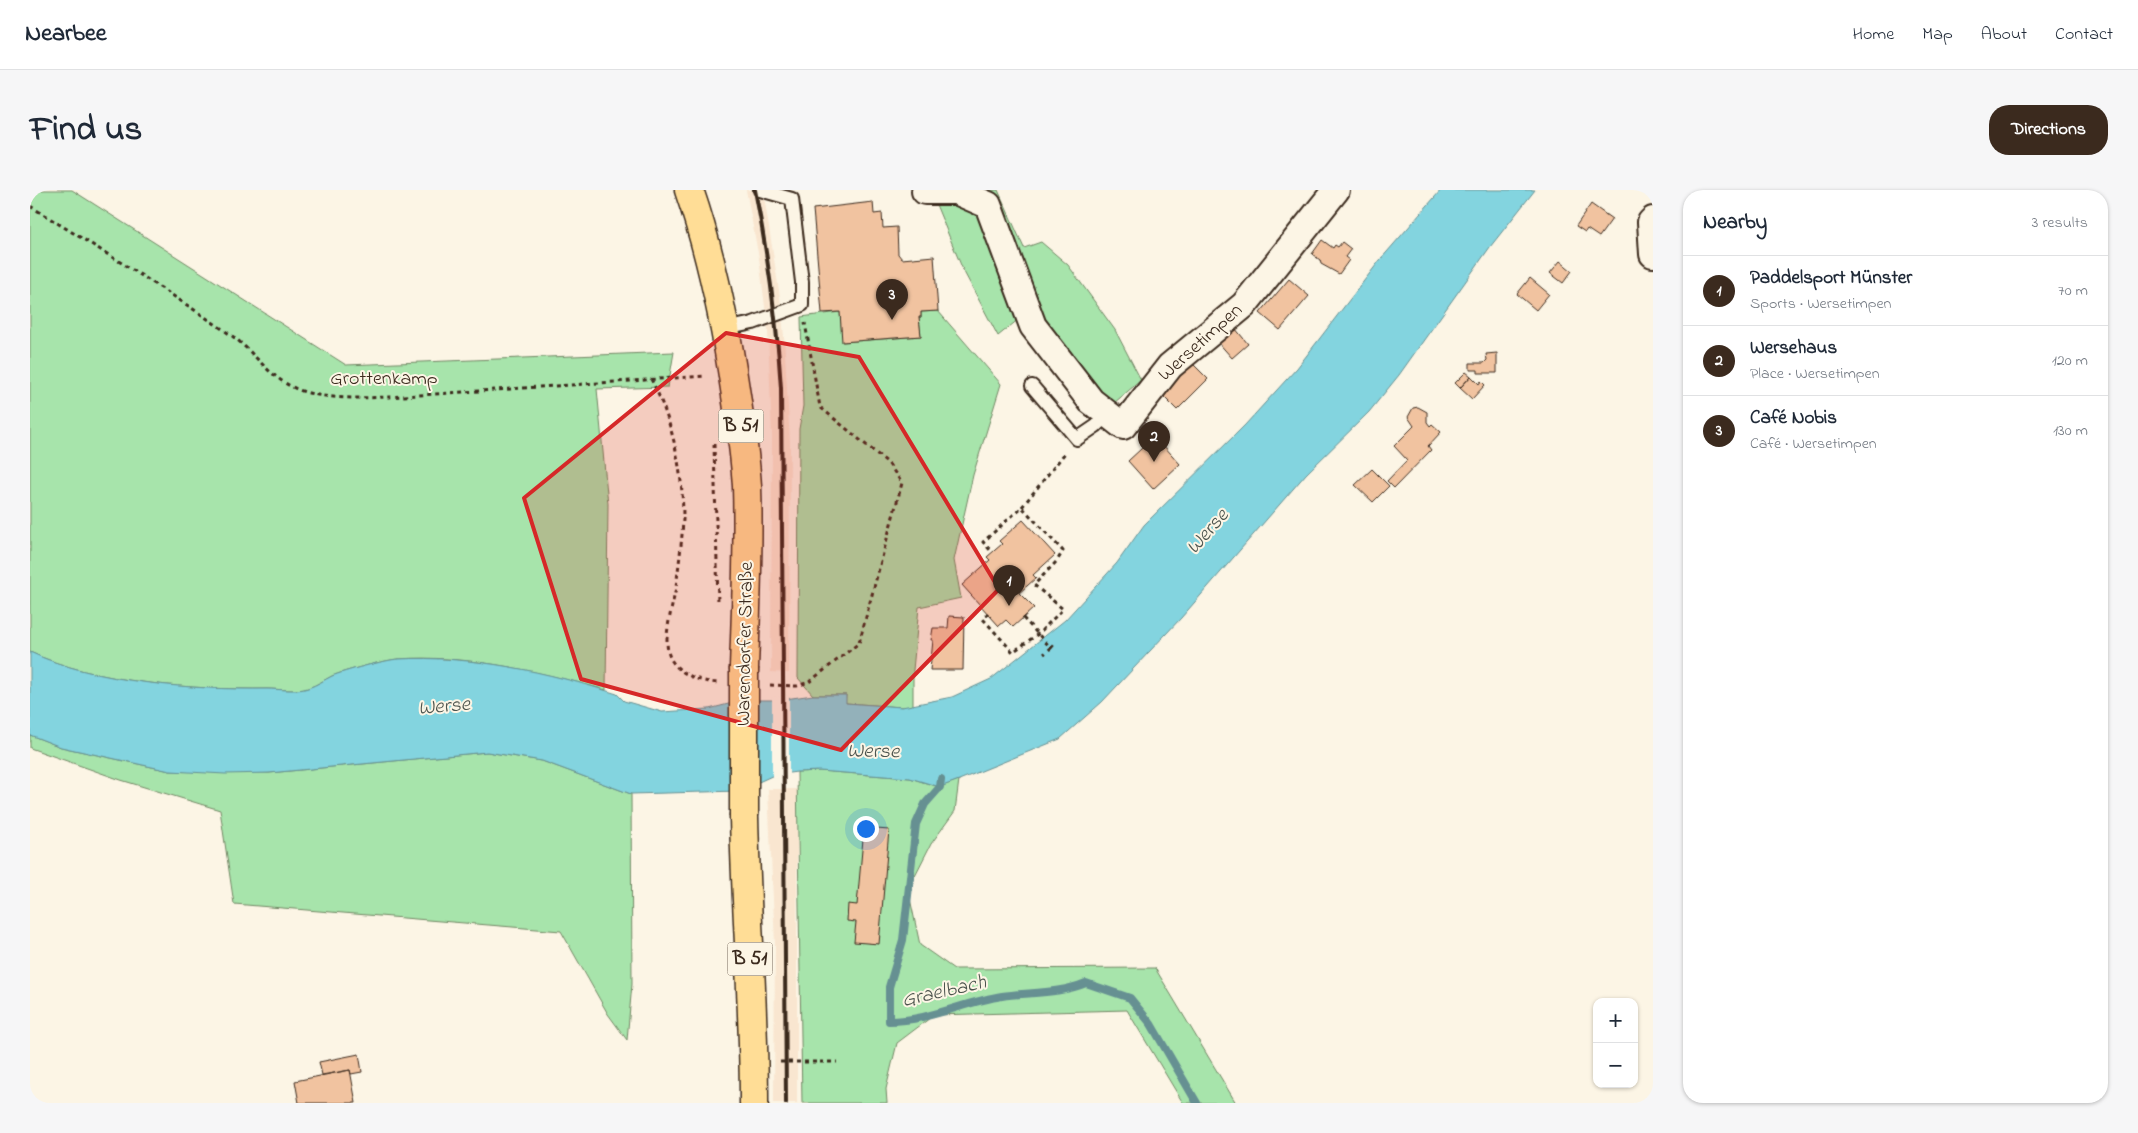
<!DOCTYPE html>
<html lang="en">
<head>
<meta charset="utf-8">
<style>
  :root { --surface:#fff; --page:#f6f6f7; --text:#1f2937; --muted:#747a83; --line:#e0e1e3; --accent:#3b2a1e }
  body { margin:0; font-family:"Indie Flower",sans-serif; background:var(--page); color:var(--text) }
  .controls { position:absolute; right:15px; bottom:15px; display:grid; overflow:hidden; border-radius:10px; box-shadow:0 1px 4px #0004 }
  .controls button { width:45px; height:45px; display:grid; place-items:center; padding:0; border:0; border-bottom:1px solid var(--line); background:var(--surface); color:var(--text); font:25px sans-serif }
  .you { position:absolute; left:835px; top:638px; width:18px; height:18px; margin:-12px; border:4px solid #fff; border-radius:50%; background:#1a73e8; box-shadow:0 0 0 8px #1a73e833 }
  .badge { display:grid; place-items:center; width:32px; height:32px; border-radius:50%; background:var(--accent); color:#fff; font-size:16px; font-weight:700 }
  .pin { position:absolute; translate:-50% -41px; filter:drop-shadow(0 1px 2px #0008) }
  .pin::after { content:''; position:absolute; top:26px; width:18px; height:15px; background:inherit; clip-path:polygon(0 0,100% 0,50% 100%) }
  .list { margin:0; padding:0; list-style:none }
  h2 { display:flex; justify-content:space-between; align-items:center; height:65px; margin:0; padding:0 20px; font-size:21px }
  h2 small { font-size:16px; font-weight:400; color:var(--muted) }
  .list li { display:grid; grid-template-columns:32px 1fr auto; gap:15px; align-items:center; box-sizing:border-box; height:70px; padding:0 20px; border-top:1px solid var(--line) }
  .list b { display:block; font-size:19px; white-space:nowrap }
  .list p { margin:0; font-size:16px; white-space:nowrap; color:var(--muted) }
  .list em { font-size:16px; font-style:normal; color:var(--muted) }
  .map { position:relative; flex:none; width:1623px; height:913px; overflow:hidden; border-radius:20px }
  header { display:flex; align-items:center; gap:30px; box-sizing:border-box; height:70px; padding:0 25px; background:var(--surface); border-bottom:1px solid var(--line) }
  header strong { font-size:24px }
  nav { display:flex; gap:28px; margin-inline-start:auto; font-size:18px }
  .intro { display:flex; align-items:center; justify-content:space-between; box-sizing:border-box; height:120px; padding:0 30px }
  h1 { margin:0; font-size:35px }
  .button { padding:12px 22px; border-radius:20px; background:var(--accent); color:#fff; font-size:18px; font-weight:700 }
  main { display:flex; gap:30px; padding:0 30px }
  aside { flex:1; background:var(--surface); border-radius:20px; box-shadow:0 1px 4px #0004 }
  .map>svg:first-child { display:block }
  .built { fill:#f9e6d0 }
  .green { fill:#a7e4ab; stroke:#718764 }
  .water { fill:#83d4df; stroke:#669092 }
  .pier { fill:#fcf5e5 }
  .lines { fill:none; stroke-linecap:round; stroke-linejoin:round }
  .stream { stroke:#669092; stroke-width:8 }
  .building { fill:#f1c3a0; stroke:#3b2a1e }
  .service-casing { stroke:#3b2a1e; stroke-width:16 }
  .minor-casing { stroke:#3b2a1e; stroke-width:30 }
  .primary-casing { stroke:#3b2a1e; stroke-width:31 }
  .path { stroke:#3b2a1e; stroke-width:3; stroke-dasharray:4 4; stroke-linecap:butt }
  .service { stroke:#fcf5e5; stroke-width:12 }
  .minor { stroke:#fcf5e5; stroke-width:26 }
  .primary { stroke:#ffdd96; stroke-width:28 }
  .rail { stroke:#3b2a1e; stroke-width:4 }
  .primary-bridge-casing { stroke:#3b2a1e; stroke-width:31; stroke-linecap:butt }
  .primary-bridge { stroke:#ffdd96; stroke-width:28 }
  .marked { fill:#d62828; fill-opacity:0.2; stroke:#d62828; stroke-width:4; stroke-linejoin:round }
  .labels { text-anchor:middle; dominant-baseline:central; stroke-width:4; stroke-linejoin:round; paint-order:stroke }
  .shield { fill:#fcf5e5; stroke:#75675a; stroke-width:1 }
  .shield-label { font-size:19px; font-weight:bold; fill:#3b2a1e }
  .street-label { font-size:20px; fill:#3b2a1e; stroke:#fcf5e5 }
  .water-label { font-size:21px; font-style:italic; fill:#4d544e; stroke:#fcf5e5 }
</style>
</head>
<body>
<header>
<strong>Nearbee</strong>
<nav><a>Home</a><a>Map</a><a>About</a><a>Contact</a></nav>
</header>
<div class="intro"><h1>Find us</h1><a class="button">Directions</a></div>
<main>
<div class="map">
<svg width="1623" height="913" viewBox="0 0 1623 913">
  <rect width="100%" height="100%" fill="#fcf5e5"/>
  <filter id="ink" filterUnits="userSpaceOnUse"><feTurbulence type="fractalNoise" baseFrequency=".02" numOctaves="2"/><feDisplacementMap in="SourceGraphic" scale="10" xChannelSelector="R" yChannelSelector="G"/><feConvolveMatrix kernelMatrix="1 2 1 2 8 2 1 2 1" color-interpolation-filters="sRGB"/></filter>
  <g filter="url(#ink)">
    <path class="built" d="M716 0H733L750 107 754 146 760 253 759 483 741 482 742 246 738 141 729 68Z
      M738 599H767V913H744L745 754Z"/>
    <path class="green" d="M0 0H42L316 175 644 162 638 197 567 199 578 314 576 500C511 482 436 464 368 469 355 470 314 481 302 486 294 490 287 495 278 498 267 502 249 499 237 499 165 500 65 493 0 462Z
      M900 0H968L994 58 1011 52 1038 75 1085 140 1111 190 1084 213 989 129 968 146 933 80Z
      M908 121 971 194 943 285 924 370 931 408 889 417 883 480V516L872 517 815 513 816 505H783L768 488 769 239 773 216 771 127 810 122 813 152 891 146 889 127H891V122Z
      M0 545 31 557 140 581 239 583 457 562 512 571 601 604 602 794 597 850 578 824 531 741 204 714 190 620 91 590 0 558Z
      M789 581 880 588 909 597 929 590 925 621 901 654 878 699 890 755 924 779 1125 778 1206 913H1153L1097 820 904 825 867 853 856 899 857 913H772L767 582Z"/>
    <path class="water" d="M1411 0H1505L1460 57 1369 185 1339 222 1276 284 1151 428 1072 512 1030 549 929 590 910 597 880 588 789 581 767 582 744 585 709 601 601 604 512 571 457 562 239 583 195 584 140 581 31 557 0 545V462C65 493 165 500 237 499 249 499 267 502 278 498 287 495 294 490 302 486 314 481 355 470 368 469 441 465 518 482 587 504L594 511 632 522 679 519 714 510H748L783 505H816V513L872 517 922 507 961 489 1035 430 1087 373 1114 335 1215 235 1267 178 1350 70Z"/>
    <path class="pier" d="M759 506V585L742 589V508Z"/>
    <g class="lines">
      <path class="stream" d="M911 589 910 597 895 614 886 634 873 750 859 797V831C898 831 934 812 972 806 1001 802 1029 804 1056 793L1100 808 1121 834 1167 913"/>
    </g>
    <path class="building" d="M843 12 844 24 852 23 853 38 867 37 868 64 872 69 904 66 908 121 891 122V127H889L891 146 812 152 810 122 792 123 783 19Z
      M1561 14 1582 29 1569 47 1557 39 1555 42 1546 36Z
      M1292 50 1303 58 1305 55 1308 57 1312 52 1321 59 1315 67 1319 70 1309 84 1291 74 1290 70 1282 64Z
      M1530 71 1542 81 1533 93 1520 83Z
      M1500 88 1519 104 1506 120 1487 104Z
      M1259 89 1279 106 1250 140 1230 123Z
      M1205 138 1218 154 1202 168 1187 151Z
      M1467 163V183H1448V180H1440V173H1454L1457 170 1456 164Z
      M1162 173 1178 189 1147 220 1130 203Z
      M1436 182 1441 186 1430 198 1425 193Z
      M1441 186 1449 194 1451 191 1455 195 1442 209 1430 198Z
      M1388 217 1397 222V232L1400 236 1402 234 1411 242 1398 256 1401 260 1364 298 1357 291 1377 270 1364 256 1384 236 1378 227 1383 218Z
      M1125 246 1150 274 1123 299 1098 271Z
      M1342 279 1359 296 1343 312 1325 295Z
      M993 330 1025 365 1003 385 1006 388 989 403 1004 418 983 437 976 430 969 436 932 395 960 370 957 367 972 354 969 351Z
      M919 426 934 427 933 480H900L903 450H901L903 438H918Z
      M834 638 859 640 849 754 824 752 826 732 817 731 818 714 827 715Z
      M329 864 332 882 321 884 320 880 292 885 289 872Z
      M320 880 326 913H269L265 891Z"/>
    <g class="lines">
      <defs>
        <path id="service" d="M695 139 723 133 772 115V92L762 9 730 0
          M1002 196 1047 249 1066 236 1078 224"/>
        <path id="minor" d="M895 1H926L958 15 1003 136 1061 211 1093 236 1140 176 1214 115 1306 0
          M1623 30 1621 32 1623 64"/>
        <path id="primary" d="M659 0C681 64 695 132 705 199 710 231 715 264 717 296 719 357 716 417 714 478
          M714 626C716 722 724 817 724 913"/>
      </defs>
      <use href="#service" class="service-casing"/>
      <use href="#minor" class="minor-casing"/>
      <use href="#primary" class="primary-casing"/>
      <path class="path" d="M0 16C67 58 134 98 198 143 225 161 239 190 272 201 300 210 330 208 359 207L675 186
        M621 189C643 232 653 281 653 329 652 351 649 374 646 397 643 416 630 453 642 471 652 486 672 492 689 493
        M684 254 688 413
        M992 317 1035 263
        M958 423 953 429 983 462 1008 444 1033 419 1004 395 1027 371 1033 361 992 317 953 352 962 362
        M993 428 1021 458 1014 464
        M1021 458 1026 452
        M740 495 767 496 779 492 829 453 872 293 858 273 790 217 775 133
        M750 872H807"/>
      <use href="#service" class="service"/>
      <use href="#minor" class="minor"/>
      <use href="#primary" class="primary"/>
      <path class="rail" d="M725 0C738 66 747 131 751 198L756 913"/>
      <defs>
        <path id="primary-bridge" d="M714 478V626"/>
      </defs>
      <use href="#primary-bridge" class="primary-bridge-casing"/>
      <use href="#primary-bridge" class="primary-bridge"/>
    </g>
  </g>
  <path class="marked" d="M696 143 829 167 969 399 811 560 551 489 494 308Z"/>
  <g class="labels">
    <g class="shield">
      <rect x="688.5" y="219.5" width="45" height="33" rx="4"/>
      <rect x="697.5" y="752.5" width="45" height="33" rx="4"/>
    </g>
    <g class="shield-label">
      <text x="711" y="236">B 51</text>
      <text x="720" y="769">B 51</text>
    </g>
    <g class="street-label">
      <text transform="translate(1171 153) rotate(-42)">Wersetimpen</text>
      <text x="354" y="189">Grottenkamp</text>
      <text transform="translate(716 454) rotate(-89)">Warendorfer Straße</text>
    </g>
    <g class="water-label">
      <text transform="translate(1178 342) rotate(-49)">Werse</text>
      <text transform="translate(414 517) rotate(-5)">Werse</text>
      <text transform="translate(843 562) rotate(1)">Werse</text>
      <text transform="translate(914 802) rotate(-13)">Graelbach</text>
    </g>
  </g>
</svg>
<div class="controls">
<button>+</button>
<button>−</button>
</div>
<div class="you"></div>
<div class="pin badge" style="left:979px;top:416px">1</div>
<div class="pin badge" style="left:1124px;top:272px">2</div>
<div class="pin badge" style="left:862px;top:130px">3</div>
</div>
<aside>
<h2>Nearby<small>3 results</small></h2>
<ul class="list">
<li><span class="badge">1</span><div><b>Paddelsport Münster</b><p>Sports · Wersetimpen</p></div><em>70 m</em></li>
<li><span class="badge">2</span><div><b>Wersehaus</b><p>Place · Wersetimpen</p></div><em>120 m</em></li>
<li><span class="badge">3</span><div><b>Café Nobis</b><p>Café · Wersetimpen</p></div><em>130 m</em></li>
</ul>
</aside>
</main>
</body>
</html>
